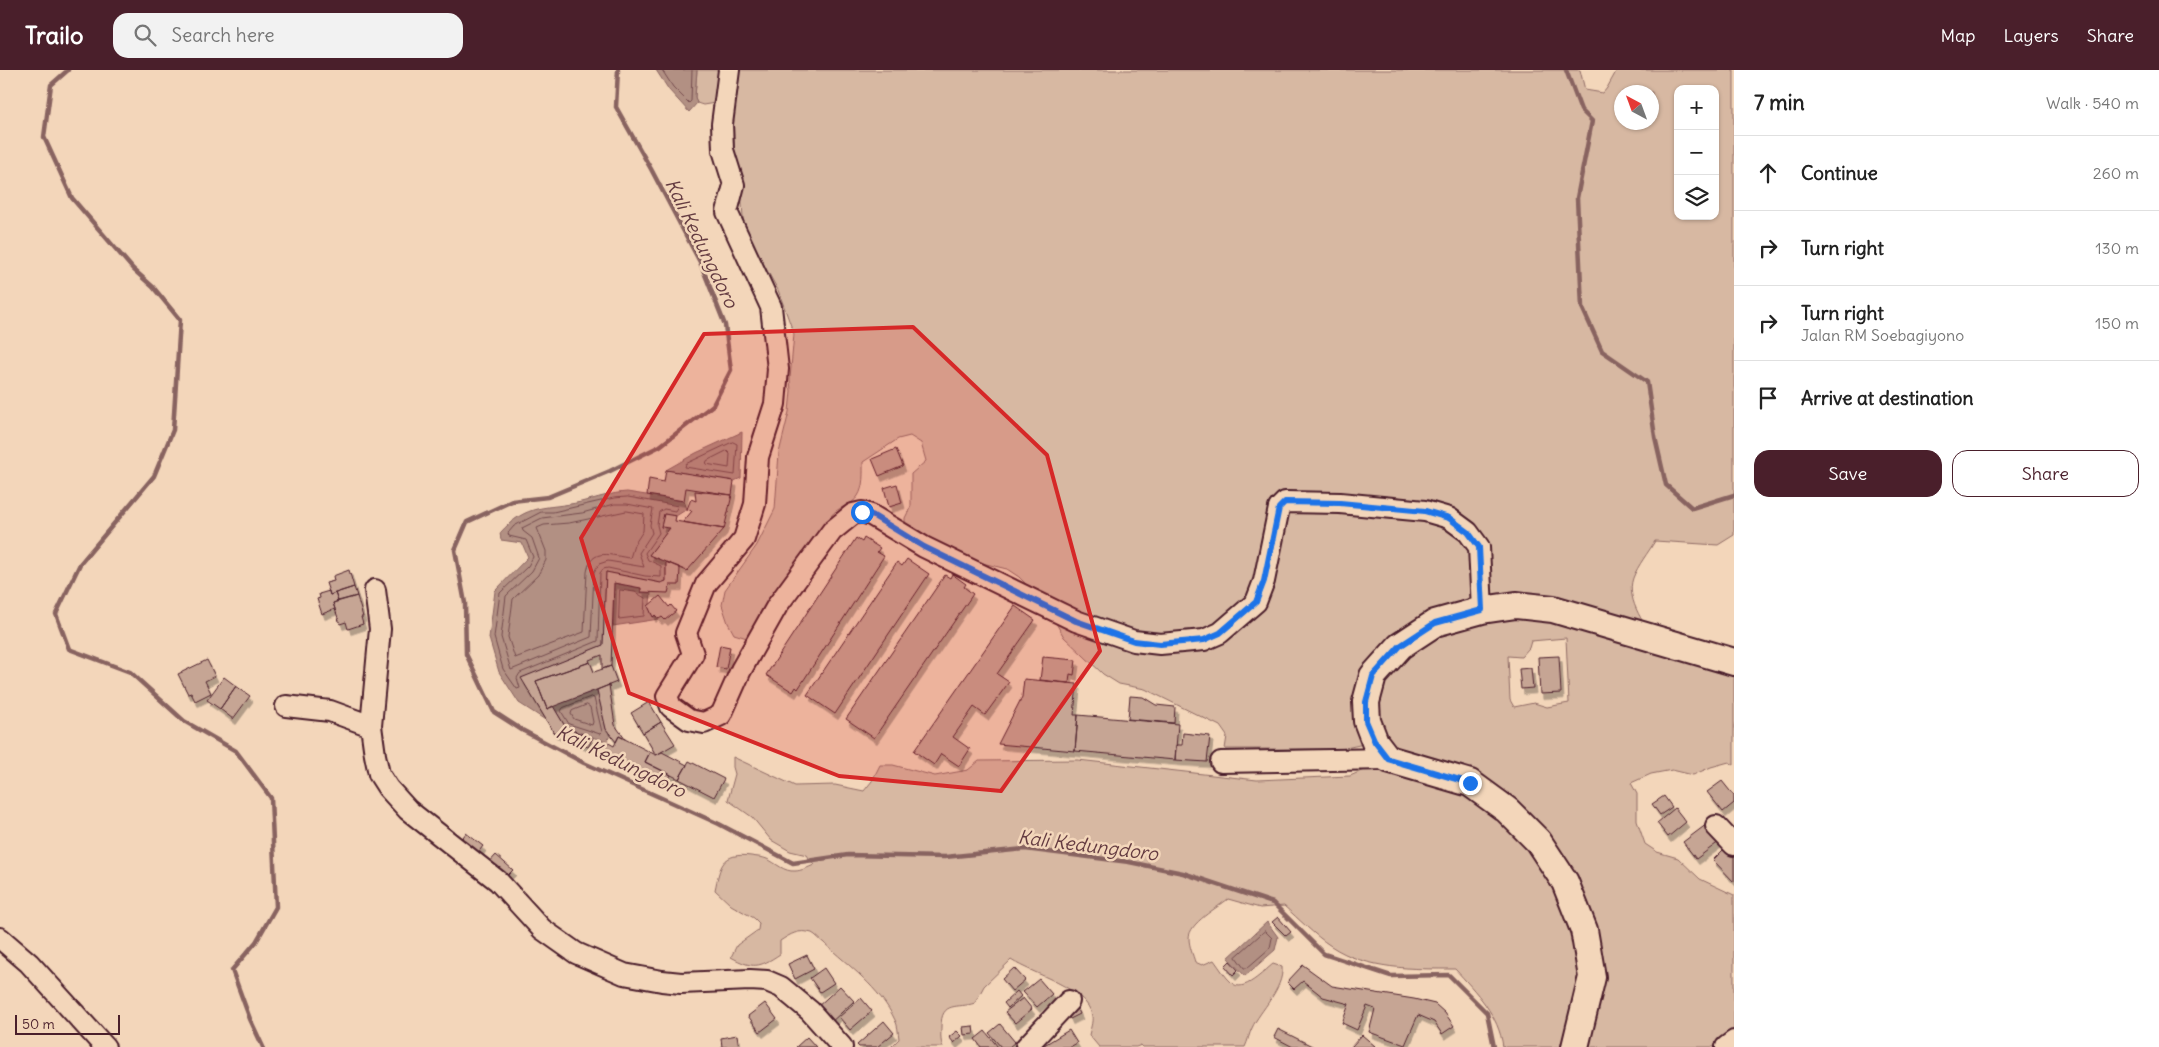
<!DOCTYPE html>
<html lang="en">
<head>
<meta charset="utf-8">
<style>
  :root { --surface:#fff; --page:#f2f2f2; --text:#222; --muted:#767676; --line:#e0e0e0; --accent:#4a1f2b }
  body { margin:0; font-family:Delius,sans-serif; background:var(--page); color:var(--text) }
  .controls { position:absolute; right:15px; top:15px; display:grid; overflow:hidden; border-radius:10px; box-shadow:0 1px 4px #0004 }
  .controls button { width:45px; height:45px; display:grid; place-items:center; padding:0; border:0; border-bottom:1px solid var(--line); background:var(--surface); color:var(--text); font:25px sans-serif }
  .compass { position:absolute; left:1614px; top:15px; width:45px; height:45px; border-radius:50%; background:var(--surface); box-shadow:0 1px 4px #0004; rotate:319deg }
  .scale { position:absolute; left:15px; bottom:12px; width:105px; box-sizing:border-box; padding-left:5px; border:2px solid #4a1f2b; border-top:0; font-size:14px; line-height:18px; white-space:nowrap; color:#4a1f2b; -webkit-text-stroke:4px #f3d6ba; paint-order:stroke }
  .stop { position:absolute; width:15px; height:15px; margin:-11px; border:4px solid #1a73e8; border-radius:50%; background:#fff }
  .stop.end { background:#1a73e8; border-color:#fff; box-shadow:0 1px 5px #0008 }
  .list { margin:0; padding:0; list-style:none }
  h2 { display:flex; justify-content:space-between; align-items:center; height:65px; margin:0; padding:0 20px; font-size:21px }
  h2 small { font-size:16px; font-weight:400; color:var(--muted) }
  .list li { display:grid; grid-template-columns:32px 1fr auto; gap:15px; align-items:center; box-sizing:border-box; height:75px; padding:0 20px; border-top:1px solid var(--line) }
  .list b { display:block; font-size:19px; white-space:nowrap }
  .list p { margin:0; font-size:16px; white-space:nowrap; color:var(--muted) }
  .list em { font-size:16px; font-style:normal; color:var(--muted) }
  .actions { display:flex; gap:10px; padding:15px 20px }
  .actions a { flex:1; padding:11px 0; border:1px solid var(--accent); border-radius:15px; text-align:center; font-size:18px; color:var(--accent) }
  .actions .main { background:var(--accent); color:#fff }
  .icon { flex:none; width:28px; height:28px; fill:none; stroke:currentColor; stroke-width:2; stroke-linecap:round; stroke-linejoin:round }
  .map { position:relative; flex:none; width:1734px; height:977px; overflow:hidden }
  header { display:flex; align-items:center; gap:30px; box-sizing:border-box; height:70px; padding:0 25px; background:var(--accent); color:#fff }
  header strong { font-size:24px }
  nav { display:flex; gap:28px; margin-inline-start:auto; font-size:18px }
  .search { width:350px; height:45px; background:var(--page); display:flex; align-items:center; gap:12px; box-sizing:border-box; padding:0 18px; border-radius:15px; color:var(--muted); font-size:19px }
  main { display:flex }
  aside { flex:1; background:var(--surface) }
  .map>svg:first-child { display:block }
  .green { fill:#d7b8a2; stroke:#906c66; fill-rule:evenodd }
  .water { fill:#b29083; stroke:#886360 }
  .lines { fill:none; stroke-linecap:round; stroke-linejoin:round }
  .shore { stroke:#744c4e; stroke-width:1 }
  .stream { stroke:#886360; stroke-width:4.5 }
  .building { fill:#c6a594; stroke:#4a1f2b; filter:url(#shadow) }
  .minor-casing { stroke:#4a1f2b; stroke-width:24 }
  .major-casing { stroke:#4a1f2b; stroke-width:30 }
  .minor { stroke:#f3d6ba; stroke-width:20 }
  .major { stroke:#f3d6ba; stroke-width:26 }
  .route { stroke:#1a73e8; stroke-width:6 }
  .marked { fill:#d62828; fill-opacity:0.2; stroke:#d62828; stroke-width:4; stroke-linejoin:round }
  .labels { text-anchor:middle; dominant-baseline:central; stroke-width:5; stroke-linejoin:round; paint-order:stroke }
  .water-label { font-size:19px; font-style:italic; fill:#643b41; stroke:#f3d6ba }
</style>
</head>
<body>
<header>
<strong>Trailo</strong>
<div class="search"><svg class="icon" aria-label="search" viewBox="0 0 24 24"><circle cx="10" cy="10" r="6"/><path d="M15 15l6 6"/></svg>Search here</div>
<nav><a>Map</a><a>Layers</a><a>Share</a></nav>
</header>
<main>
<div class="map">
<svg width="1734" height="977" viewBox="0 0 1734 977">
  <defs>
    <filter id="shadow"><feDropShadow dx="3" dy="5.5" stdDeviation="0" flood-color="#0004"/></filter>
  </defs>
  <rect width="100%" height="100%" fill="#f3d6ba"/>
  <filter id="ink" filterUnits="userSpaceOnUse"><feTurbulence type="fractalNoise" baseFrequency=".02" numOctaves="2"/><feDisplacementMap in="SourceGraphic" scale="10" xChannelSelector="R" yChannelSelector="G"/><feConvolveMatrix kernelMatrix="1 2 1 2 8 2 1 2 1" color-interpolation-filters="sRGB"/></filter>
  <g filter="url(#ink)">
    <path class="green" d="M697 0H1580L1585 20 1603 23 1607 18 1617 0H1734V465L1718 475 1655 471C1648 483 1638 495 1633 508 1625 531 1647 557 1658 576L1734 596V695L1729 692 1711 697 1693 705 1672 700 1651 704 1631 713 1637 724V751L1645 774 1657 782 1678 788 1700 809 1734 825V977H1503C1499 945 1476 922 1455 899 1413 899 1367 900 1331 876 1314 865 1299 849 1284 836L1260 838 1228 829C1217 838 1189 853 1189 868 1189 876 1193 885 1195 892L1202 895 1214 890C1220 898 1225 907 1232 913 1243 924 1264 901 1273 894L1282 897C1284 919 1260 940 1252 958 1249 964 1248 971 1245 977H1143L1141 975 1136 977H1099L1089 965C1090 960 1093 952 1092 946 1088 918 1032 904 1011 890L984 916 975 933C958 939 941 930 941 957 941 964 940 971 943 977H891L899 969C898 962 898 955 895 950 880 918 849 896 824 873 820 870 816 865 812 863 798 859 791 864 780 871V884C759 898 753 899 731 887L737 875 758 860 759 853 754 848 731 835 715 820C720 796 722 782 751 786 756 787 763 787 767 789 776 793 784 802 795 801 801 801 809 797 814 795L807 785 790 781 771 770 752 747 728 730 735 704 733 697V687L795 716 835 715 864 721 872 711 880 695H893L935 706 968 700 979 691 1078 690 1257 710 1350 706 1382 692 1364 674 1341 679H1225L1227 666 1220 656 1145 619 1119 614 1103 604 1064 567 1043 531 1019 507 1007 499 978 492 909 459 905 454V448L911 436V404L926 391 921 373 910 366 898 369 863 392C863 402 864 417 858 426 852 436 838 436 831 446 824 454 821 466 815 476 797 509 773 541 747 568L734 564 728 553 722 535 725 520 757 475 775 439 779 383 789 342 791 321 790 309 794 264 778 220 744 159 739 97 734 78 733 30 703 35 697 33 695 27ZM1678 19H1715V146H1678ZM1622 22H1652V52H1622ZM1566 568 1569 633 1547 637 1534 633 1514 637 1510 630 1508 586 1521 587 1529 578 1531 571Z"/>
    <path class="water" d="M656 0H697L695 27 697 33 689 42 669 20Z
      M742 362 741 408 734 411 666 400 696 383Z
      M627 422 684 431 687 439 676 446 664 444 661 457 670 458 649 485 666 492V511L661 513 606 502 603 575 522 608 547 651 519 633 499 602 489 568 495 521 528 487 522 473 501 470 500 463C528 432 545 440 581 432 597 428 611 423 627 422Z
      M614 513 641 518V522L651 523 650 534 648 536 651 541 650 543 659 549 613 556Z
      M597 620 606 659 610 665 607 672 566 658 553 636Z
      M1267 852 1278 867 1275 880 1245 906 1228 888Z"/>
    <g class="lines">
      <path class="shore" d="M662 0 673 17 689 33 691 31 692 0
        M733 372 737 374 735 405 685 397 686 394Z
        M727 381 730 384 729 398 706 394 707 391Z
        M628 427 678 436 675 441 664 439 659 442 657 455 659 463 645 483 648 490 661 496V507L645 506 608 498 603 499 600 503 598 571 520 603 517 608 520 618 517 619 503 599 494 567 500 523 528 496 533 487 526 470 509 466 508 463 514 456 541 442H553L614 428Z
        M615 434H627L653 439 650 455 652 463 639 483 644 497 608 491 599 494 594 502 591 567 511 600 501 567 506 526 532 501 539 488 532 468 523 461 522 458 542 448 582 443Z
        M627 441 644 444 643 461 634 475 630 488C612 486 591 476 587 502L584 562 515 588 508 567 513 529 538 505 546 490V481L537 458 544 455 569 453Z
        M620 520 635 522 645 528 644 546 619 549Z
        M591 627 594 628 602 662 600 664 569 654 561 641 563 638Z
        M587 635 590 637 593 652 592 655 574 649 571 644 572 641Z
        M1265 861 1272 868 1270 878 1247 898H1244L1236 887Z"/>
      <path class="stream" d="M68 0 51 15 44 67 72 128 133 199 153 217 180 250 173 360 154 406 80 494 56 544 69 579 130 602 184 651 236 681 271 728 276 837 256 872 232 900 250 949 263 977
        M618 0 616 37 651 99 700 192 725 255 731 300 713 335 660 376 610 401 548 427 512 431 467 452 455 480 465 533 466 584 494 642 522 660 584 693 719 754 793 793 848 785 945 787 1025 779 1129 792 1183 803 1273 833 1324 884 1391 906 1449 905 1487 943 1494 977
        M1566 0 1581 40 1592 51 1577 128 1582 237 1602 281 1647 312 1655 367 1666 415 1692 438 1734 425"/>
    </g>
    <path class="building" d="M896 379 903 396 879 406 872 389Z
      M666 400 734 411 732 425 686 418 684 431 647 425 649 409 664 412Z
      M897 414 902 433 889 437 884 418Z
      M695 421 732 425 724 459 683 452 692 441 687 439 691 429 696 431Z
      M664 444 676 446 675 451 724 459 687 501 649 485 670 458 661 457Z
      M856 468 862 472 864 468 880 478 877 482 884 486 798 619 796 617 793 622 766 605Z
      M907 489 929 504 835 644 807 625 897 492 902 496Z
      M666 492 679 497 680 499 679 515H670L668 523 641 522V518L614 513 611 596 602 599V585L589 590 590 592 536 611 547 639 553 636 566 658 593 668 588 677 554 663 521 608 603 575 606 502 661 513 666 511Z
      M349 500 354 517 330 525 326 513 334 511 333 506Z
      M952 504 966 514 964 517 973 524 874 668 846 649 945 505 950 508Z
      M354 517 357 526 338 531 335 523Z
      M329 521 330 525 335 523 338 531 333 533 335 539 322 544 317 529 320 528 319 524Z
      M357 526 363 547H361L363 554 348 559 346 552 340 554 333 533Z
      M660 526 669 537 671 535 676 541 665 550 662 547 659 549 655 545 653 547 648 536Z
      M1015 536 1035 550 997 604 1009 612 985 645 974 637 953 667 970 679 959 696 941 684 934 695 914 681Z
      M720 575 730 577 726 599 716 597Z
      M1559 586 1561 623 1540 624 1538 587Z
      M1043 587 1076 590 1074 605 1070 604 1069 613 1040 610Z
      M207 590 215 606 205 611 211 623 195 631 191 623 188 624 178 604Z
      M590 592 594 602 611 596 617 612 547 639 536 611Z
      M1531 598 1533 618 1521 619 1519 599Z
      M224 607 236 616 220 639 207 630Z
      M1024 609 1077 614 1074 645H1078L1075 681 998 674 1022 627Z
      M609 615 615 655 625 669 619 666 616 672 606 659 597 620Z
      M236 616 250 626 233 649 220 639Z
      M1130 626 1143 627 1156 635 1175 637 1174 653 1128 649Z
      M649 632 661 652 643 663 631 643Z
      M1078 645 1178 654 1175 690 1075 681Z
      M661 652 675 674 656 685 643 663Z
      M1183 663 1210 666 1207 692 1175 690 1176 675H1182Z
      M619 666 650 682 645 692 671 705 666 714 600 681 605 671 614 676Z
      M650 682 656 685 662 682 687 695 679 709 645 692Z
      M689 691 724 709 714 727 679 709Z
      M1722 711 1734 726V733L1723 742 1707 722Z
      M1664 726 1672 737 1660 745 1652 734Z
      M1675 738 1686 752 1668 767 1657 753Z
      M1707 754 1720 771 1696 789 1683 772Z
      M466 763 483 776 474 788 457 775Z
      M1727 776 1734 784V812L1713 790Z
      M496 785 513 800 502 811 486 796Z
      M1278 847 1291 862 1286 866 1272 852Z
      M807 885 814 899 795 909 788 894Z
      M1230 891 1238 900 1233 905 1225 896Z
      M1303 895 1332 916 1414 929 1435 934 1445 943 1454 956 1442 964 1434 952 1418 945 1405 975 1369 962 1375 939 1367 936 1357 960 1342 953 1349 934 1323 927 1303 911 1294 919 1287 912Z
      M824 898 834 913 820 922 810 908Z
      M1014 898 1025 910 1012 921 1002 909Z
      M1039 909 1052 924 1037 937 1023 922Z
      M840 916 854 931 829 954 815 939Z
      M1017 921 1021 926 1008 938 1004 933Z
      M861 928 872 941 850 960 839 947Z
      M1023 928 1032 939 1015 953 1005 942Z
      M765 933 777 949 760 962 748 946Z
      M1076 935 1080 944 1070 949 1066 940Z
      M884 951 894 963 877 977H859L857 975Z
      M1000 954 1015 972 1009 977H1001L989 963Z
      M973 956 974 964 964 965 963 957Z
      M1278 959 1314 977H1293L1274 967Z
      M1069 960 1077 973 1070 977H1041Z
      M957 961 962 966 954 973 949 967Z
      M985 961 998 977H981L975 969Z
      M737 965 739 977H722L721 968Z
      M1362 965 1375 976 1374 977H1351Z
      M807 967 816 977H796Z"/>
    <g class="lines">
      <defs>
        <path id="minor" d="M729 0 722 54 723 80 734 115 727 142 771 237 778 299 775 334 758 387 755 434 744 469 706 514 686 563 693 584 667 626 671 637 689 650 704 653 721 645 741 600 777 536 832 461 853 444 862 442 871 445 924 477 1076 551 1134 571 1160 574 1204 570 1220 563 1256 532 1264 511 1279 438 1285 432 1340 433 1425 441 1449 448 1468 462 1479 477 1482 540
          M375 520 380 559 371 656 375 685 379 704 388 718 408 740 498 811 542 859 576 883 624 904 662 911 681 913 750 910 767 911 781 917 810 941 842 977
          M286 636 330 641 371 656
          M1221 692 1388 689
          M1716 756 1734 775
          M0 868 29 893 105 977
          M1026 977 1069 931
          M1726 977 1734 971"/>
        <path id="major" d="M1575 977 1592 907 1584 860 1565 812 1538 771 1507 740 1470 713 1388 689 1375 672 1367 651 1366 632 1373 606 1400 576 1435 553 1482 540 1516 535 1553 539 1734 592"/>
      </defs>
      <use href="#minor" class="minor-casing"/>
      <use href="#major" class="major-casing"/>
      <use href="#minor" class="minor"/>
      <use href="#major" class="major"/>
    </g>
  </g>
  <g class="lines" filter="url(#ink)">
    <path class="route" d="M862 442 872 445 924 477 1076 551 1134 571 1160 574 1204 570 1220 563 1256 532 1264 511 1279 438 1285 432 1340 433 1425 441 1449 448 1468 462 1479 477 1482 540 1435 553 1400 576 1373 606 1366 632V651L1375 672 1388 689 1470 713"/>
  </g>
  <path class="marked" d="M913 257 1047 385 1100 581 1001 721 839 706 629 623 581 468 704 264Z"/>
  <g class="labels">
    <g class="water-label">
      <text transform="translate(702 173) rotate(64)">Kali Kedungdoro</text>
      <text transform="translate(621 691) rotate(26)">Kali Kedungdoro</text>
      <text transform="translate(1088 775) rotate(7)">Kali Kedungdoro</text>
    </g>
  </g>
</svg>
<div class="controls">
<button>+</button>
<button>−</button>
<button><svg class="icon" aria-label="layers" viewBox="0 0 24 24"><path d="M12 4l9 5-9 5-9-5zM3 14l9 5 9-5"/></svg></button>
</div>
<svg class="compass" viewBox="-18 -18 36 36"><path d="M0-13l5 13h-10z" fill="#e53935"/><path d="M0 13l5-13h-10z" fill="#767676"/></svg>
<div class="scale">50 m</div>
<div class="stop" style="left:862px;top:442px"></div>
<div class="stop end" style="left:1470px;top:713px"></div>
</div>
<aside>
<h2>7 min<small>Walk · 540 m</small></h2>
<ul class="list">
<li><svg class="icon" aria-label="ahead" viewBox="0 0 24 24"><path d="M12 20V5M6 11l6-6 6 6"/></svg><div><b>Continue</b></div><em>260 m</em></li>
<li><svg class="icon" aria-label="right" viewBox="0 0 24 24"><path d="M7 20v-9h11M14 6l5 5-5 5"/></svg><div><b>Turn right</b></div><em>130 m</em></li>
<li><svg class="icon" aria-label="right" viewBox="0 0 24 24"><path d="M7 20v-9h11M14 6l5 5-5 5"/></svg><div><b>Turn right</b><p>Jalan RM Soebagiyono</p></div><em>150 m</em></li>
<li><svg class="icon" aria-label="arrive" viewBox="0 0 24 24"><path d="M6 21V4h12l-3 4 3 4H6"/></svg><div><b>Arrive at destination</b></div></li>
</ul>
<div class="actions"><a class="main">Save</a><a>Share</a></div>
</aside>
</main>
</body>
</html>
